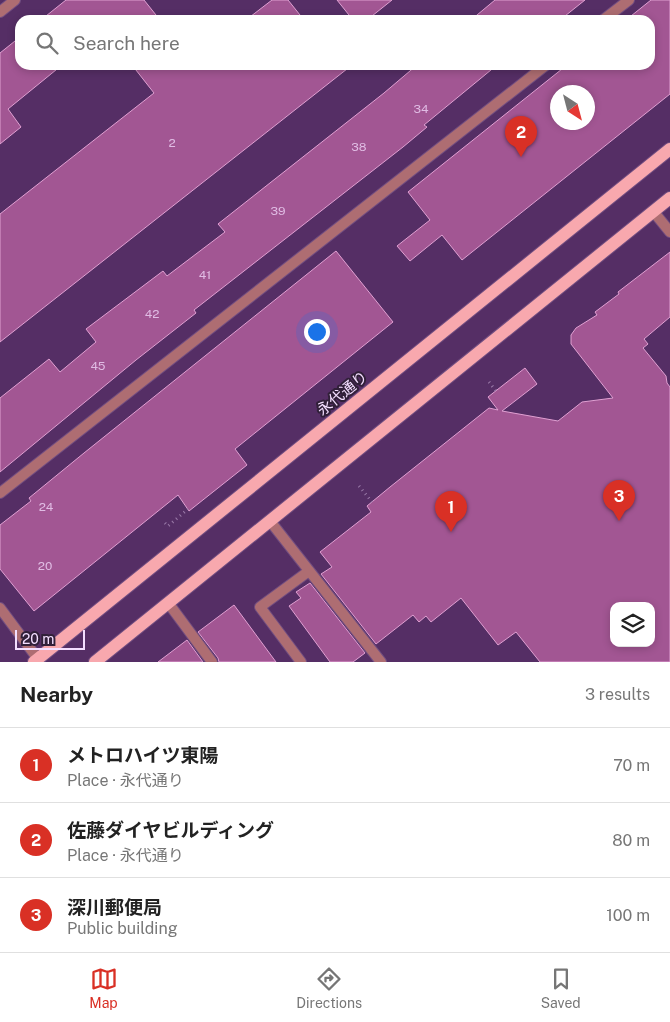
<!DOCTYPE html>
<html lang="en">
<head>
<meta charset="utf-8">
<style>
  :root { --surface:#fff; --page:#f6f6f6; --text:#222; --muted:#767676; --line:#e0e0e0; --accent:#d93025 }
  body { margin:0; font-family:"Public Sans","Noto Sans JP",sans-serif; background:var(--page); color:var(--text) }
  .controls { position:absolute; right:15px; bottom:15px; display:grid; overflow:hidden; border-radius:10px; box-shadow:0 2px 8px #0003 }
  .controls button { width:45px; height:45px; display:grid; place-items:center; padding:0; border:0; border-bottom:1px solid var(--line); background:var(--surface); color:var(--text); font:25px sans-serif }
  .compass { position:absolute; left:550px; top:85px; width:45px; height:45px; border-radius:50%; background:var(--surface); box-shadow:0 2px 8px #0003; rotate:144deg }
  .scale { position:absolute; left:15px; bottom:12px; width:70px; box-sizing:border-box; padding-left:5px; border:2px solid #f4deff; border-top:0; font-size:14px; line-height:18px; white-space:nowrap; color:#f4deff; -webkit-text-stroke:4px #312039; paint-order:stroke }
  .you { position:absolute; left:316px; top:331px; width:18px; height:18px; margin:-12px; border:4px solid #fff; border-radius:50%; background:#1a73e8; box-shadow:0 0 0 8px #1a73e833 }
  .badge { display:grid; place-items:center; width:32px; height:32px; border-radius:50%; background:var(--accent); color:#fff; font-size:16px; font-weight:700 }
  .pin { position:absolute; translate:-50% -41px; filter:drop-shadow(0 1px 2px #0008) }
  .pin::after { content:''; position:absolute; top:26px; width:18px; height:15px; background:inherit; clip-path:polygon(0 0,100% 0,50% 100%) }
  .list { margin:0; padding:0; list-style:none }
  h2 { display:flex; justify-content:space-between; align-items:center; height:65px; margin:0; padding:0 20px; font-size:21px }
  h2 small { font-size:16px; font-weight:400; color:var(--muted) }
  .list li { display:grid; grid-template-columns:32px 1fr auto; gap:15px; align-items:center; box-sizing:border-box; height:75px; padding:0 20px; border-top:1px solid var(--line) }
  .list b { display:block; font-size:19px; white-space:nowrap }
  .list p { margin:0; font-size:16px; white-space:nowrap; color:var(--muted) }
  .list em { font-size:16px; font-style:normal; color:var(--muted) }
  .icon { flex:none; width:28px; height:28px; fill:none; stroke:currentColor; stroke-width:2; stroke-linecap:round; stroke-linejoin:round }
  .map { position:relative; flex:none; width:670px; height:662px; overflow:hidden }
  .search { position:absolute; background:var(--surface); box-shadow:0 2px 8px #0003; left:15px; right:15px; top:15px; height:55px; display:flex; align-items:center; gap:12px; box-sizing:border-box; padding:0 18px; border-radius:15px; color:var(--muted); font-size:19px }
  .sheet { height:290px; background:var(--surface) }
  nav { display:flex; justify-content:space-around; align-items:center; box-sizing:border-box; height:70px; border-top:1px solid var(--line); background:var(--surface); font-size:14px; color:var(--muted) }
  nav a { display:grid; justify-items:center; gap:2px }
  nav .on { color:var(--accent) }
  .map>svg:first-child { display:block }
  .building { fill:#a25693; stroke:#e0a0d2; fill-rule:evenodd }
  .lines { fill:none; stroke-linecap:round; stroke-linejoin:round }
  .service-casing { stroke:#724e81; stroke-width:12 }
  .minor-casing { stroke:#724e81; stroke-width:12 }
  .primary-casing { stroke:#724e81; stroke-width:14 }
  .path { stroke:#9979a7; stroke-width:3; stroke-dasharray:1 4; stroke-linecap:butt }
  .service { stroke:#ae6d72; stroke-width:10 }
  .minor { stroke:#ae6d72; stroke-width:10 }
  .primary { stroke:#f8a8ae; stroke-width:12 }
  .labels { text-anchor:middle; dominant-baseline:central; stroke-width:4; stroke-linejoin:round; paint-order:stroke }
  .number-label { font-size:12px; fill:#e0bce4 }
  .street-label { font-size:15px; fill:#f4deff; stroke:#312039 }
</style>
</head>
<body>
<div class="map">
<svg width="670" height="662" viewBox="0 0 670 662">
  <rect width="100%" height="100%" fill="#552e65"/>
  <path class="building" d="M66 0H144L160 20H41Z
    M272 0H288L304 20H246Z
    M337 0H392L367 20H353Z
    M495 0H585L560 20H471Z
    M651 0H670V94L462 260 442 235 410 261 397 246 430 220 408 192 567 65H650V20H626ZM558 92H588V122H558Z
    M20 37V65H62L8 109 21 127 0 144V53Z
    M132 65H352L0 342V214L154 93Z
    M417 65H497L424 125 427 127 403 147 194 310 196 313 136 360 0 472V398L49 359 60 372 96 342 86 329 163 271 167 276 225 232 218 224 384 93Z
    M336 251 393 322 235 449 247 465 189 511 178 495 34 611 0 569V525L31 501 29 498 84 453Z
    M670 252V317L644 339 648 344 643 348 666 376 667 383 670 387V662H540L516 632 498 645 461 598 431 622 426 616 419 622 413 615 376 644 321 574 332 567 320 552 371 512 367 506 390 487 489 408 498 410 488 397 525 368 537 384 502 411 558 421 582 402 613 398 571 344V335L576 328 597 315 595 312 619 294 618 292ZM614 606H651V643H614Z
    M310 583 365 653 353 662H330L289 606 301 598 296 592Z
    M234 605 276 662H219L218 658 198 632Z
    M187 640 203 662H158Z"/>
  <g class="lines">
    <defs>
      <path id="service" d="M270 521 381 662
        M301 662 260 607 309 571"/>
      <path id="minor" d="M0 12 15 0
        M603 20 629 0
        M653 211 670 232
        M0 493 546 65
        M169 604 212 662
        M0 608 38 659"/>
      <path id="primary" d="M34 662 670 149
        M95 662 670 198"/>
    </defs>
    <use href="#service" class="service-casing"/>
    <use href="#minor" class="minor-casing"/>
    <use href="#primary" class="primary-casing"/>
    <path class="path" d="M489 382 496 391
      M359 486 372 502
      M165 523 168 526 188 509"/>
    <use href="#service" class="service"/>
    <use href="#minor" class="minor"/>
    <use href="#primary" class="primary"/>
  </g>
  <g class="labels">
    <g class="number-label">
      <text x="421" y="109">34</text>
      <text x="172" y="143">2</text>
      <text x="359" y="147">38</text>
      <text x="278" y="211">39</text>
      <text x="205" y="275">41</text>
      <text x="152" y="314">42</text>
      <text x="98" y="366">45</text>
      <text x="46" y="507">24</text>
      <text x="45" y="566">20</text>
    </g>
    <g class="street-label">
      <text transform="translate(342 393) rotate(-39)">永代通り</text>
    </g>
  </g>
</svg>
<div class="controls">
<button><svg class="icon" aria-label="layers" viewBox="0 0 24 24"><path d="M12 4l9 5-9 5-9-5zM3 14l9 5 9-5"/></svg></button>
</div>
<svg class="compass" viewBox="-18 -18 36 36"><path d="M0-13l5 13h-10z" fill="#e53935"/><path d="M0 13l5-13h-10z" fill="#767676"/></svg>
<div class="scale">20 m</div>
<div class="you"></div>
<div class="pin badge" style="left:451px;top:532px">1</div>
<div class="pin badge" style="left:521px;top:157px">2</div>
<div class="pin badge" style="left:619px;top:521px">3</div>
<div class="search"><svg class="icon" aria-label="search" viewBox="0 0 24 24"><circle cx="10" cy="10" r="6"/><path d="M15 15l6 6"/></svg>Search here</div>
</div>
<section class="sheet">
<h2>Nearby<small>3 results</small></h2>
<ul class="list">
<li><span class="badge">1</span><div><b>メトロハイツ東陽</b><p>Place · 永代通り</p></div><em>70 m</em></li>
<li><span class="badge">2</span><div><b>佐藤ダイヤビルディング</b><p>Place · 永代通り</p></div><em>80 m</em></li>
<li><span class="badge">3</span><div><b>深川郵便局</b><p>Public building</p></div><em>100 m</em></li>
</ul>
</section>
<nav>
<a class="on"><svg class="icon" aria-label="map" viewBox="0 0 24 24"><path d="M3 6l6-2 6 2 6-2v14l-6 2-6-2-6 2zM9 4v14M15 6v14"/></svg>Map</a>
<a><svg class="icon" aria-label="directions" viewBox="0 0 24 24"><path d="M12 3l9 9-9 9-9-9zM9 14v-3h6M13 9l2 2-2 2"/></svg>Directions</a>
<a><svg class="icon" aria-label="saved" viewBox="0 0 24 24"><path d="M7 4h10v16l-5-4-5 4z"/></svg>Saved</a>
</nav>
</body>
</html>
